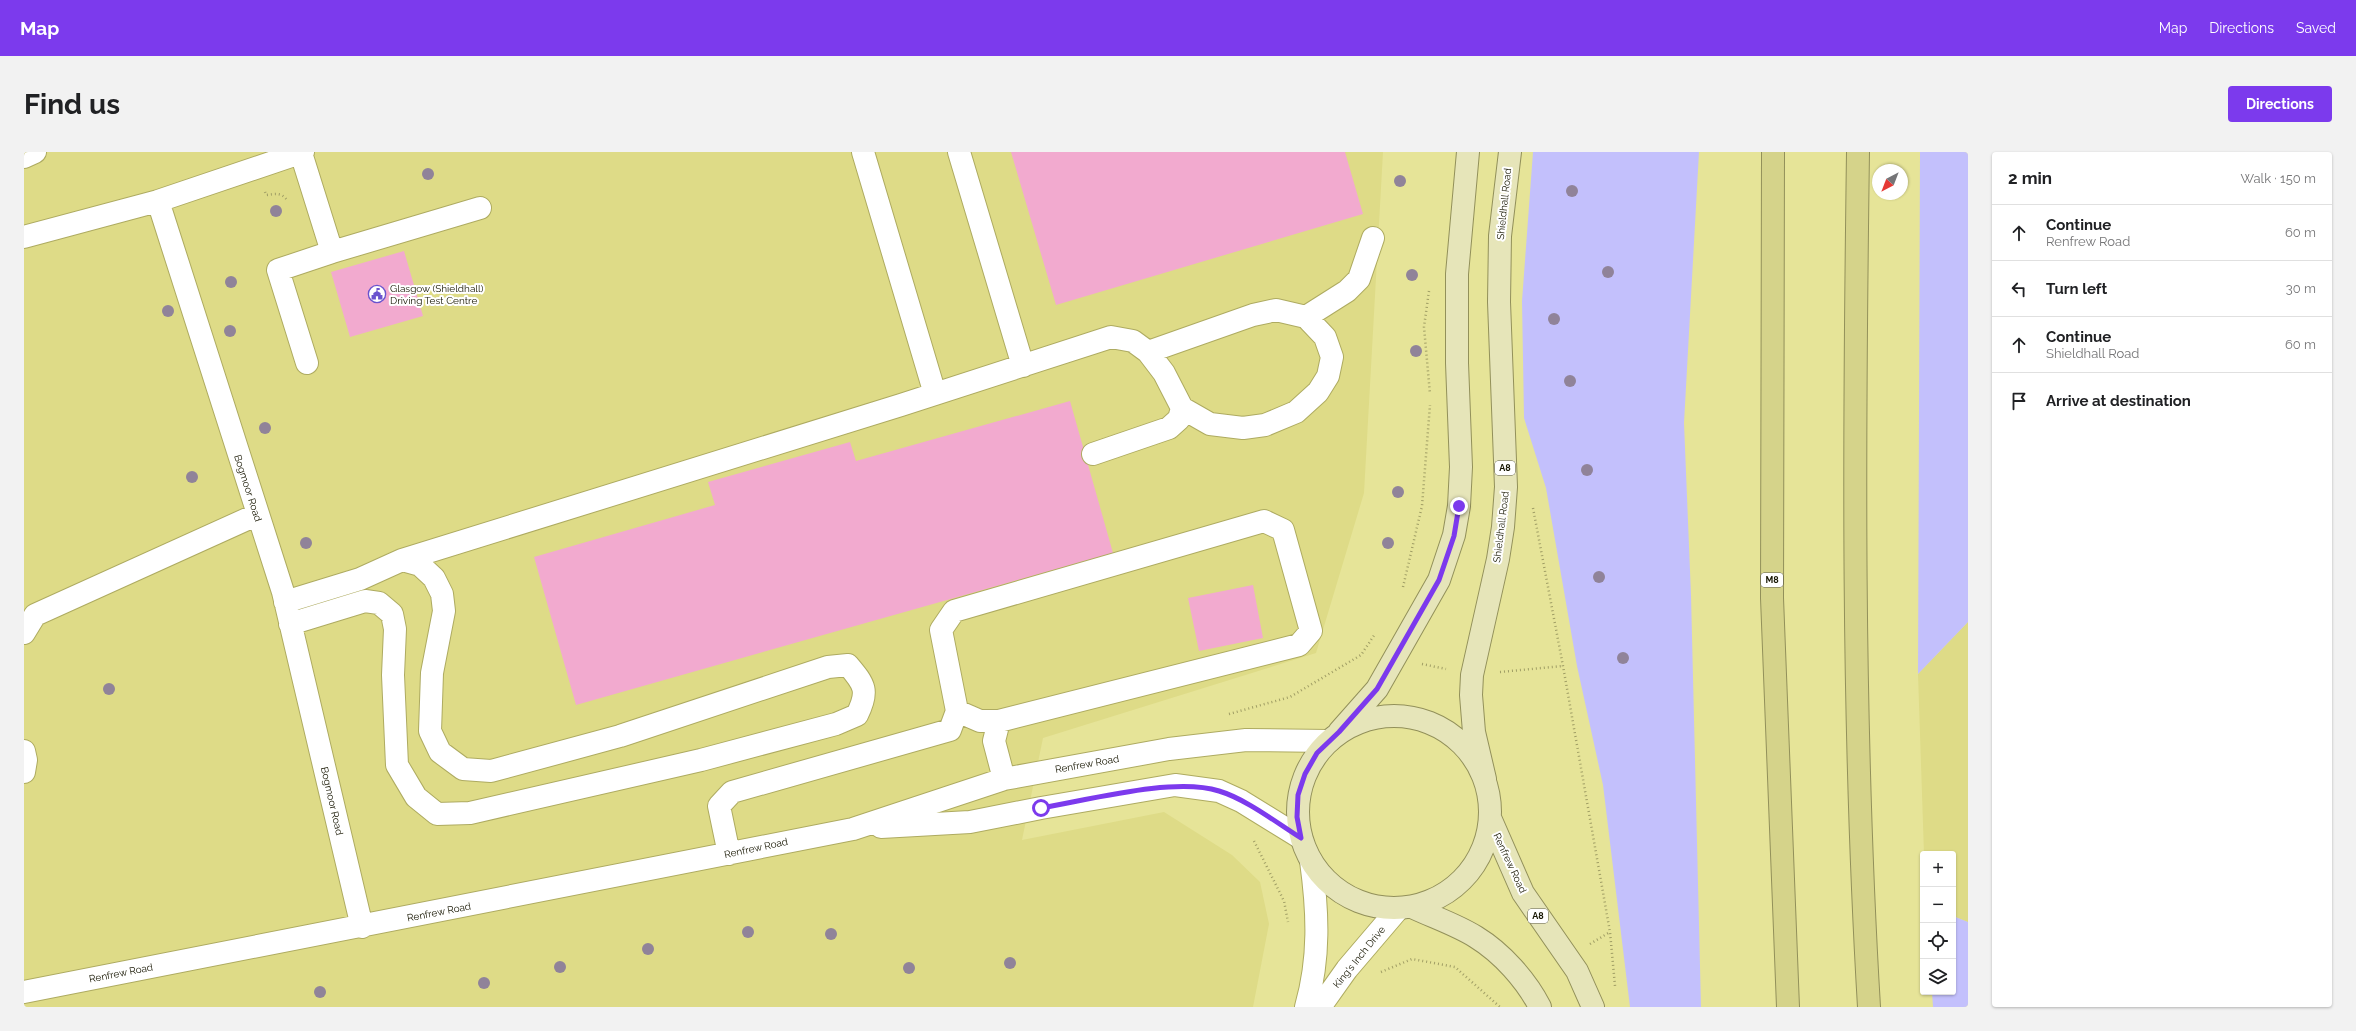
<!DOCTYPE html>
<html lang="en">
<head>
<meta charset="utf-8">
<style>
  :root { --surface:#fff; --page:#f2f2f2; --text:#202124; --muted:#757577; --line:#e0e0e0; --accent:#7c3aed }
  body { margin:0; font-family:Raleway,sans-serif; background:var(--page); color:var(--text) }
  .controls { position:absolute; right:12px; bottom:12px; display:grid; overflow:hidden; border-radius:4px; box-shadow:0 1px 3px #0004 }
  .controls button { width:36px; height:36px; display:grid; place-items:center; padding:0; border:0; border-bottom:1px solid var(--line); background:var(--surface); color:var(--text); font:20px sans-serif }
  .compass { position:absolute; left:1848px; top:12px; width:36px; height:36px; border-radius:50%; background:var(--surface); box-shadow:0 1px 3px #0004; rotate:222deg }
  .stop { position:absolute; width:12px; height:12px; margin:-9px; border:3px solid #7c3aed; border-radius:50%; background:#fff }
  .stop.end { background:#7c3aed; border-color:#fff; box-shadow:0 1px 4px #0008 }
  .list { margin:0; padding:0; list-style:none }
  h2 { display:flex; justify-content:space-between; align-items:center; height:52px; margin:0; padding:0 16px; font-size:17px }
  h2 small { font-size:13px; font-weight:400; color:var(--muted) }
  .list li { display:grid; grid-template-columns:26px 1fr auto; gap:12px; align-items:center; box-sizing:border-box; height:56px; padding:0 16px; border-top:1px solid var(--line) }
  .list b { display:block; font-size:15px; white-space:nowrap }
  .list p { margin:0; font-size:13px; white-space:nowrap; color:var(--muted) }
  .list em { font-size:13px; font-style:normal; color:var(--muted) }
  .icon { flex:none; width:22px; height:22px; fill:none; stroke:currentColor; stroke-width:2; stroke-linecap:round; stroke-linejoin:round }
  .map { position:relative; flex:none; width:1944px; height:855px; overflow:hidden; border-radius:4px }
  header { display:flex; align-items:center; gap:24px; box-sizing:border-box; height:56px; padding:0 20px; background:var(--accent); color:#fff }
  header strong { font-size:19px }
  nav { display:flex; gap:22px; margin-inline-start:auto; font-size:14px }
  .intro { display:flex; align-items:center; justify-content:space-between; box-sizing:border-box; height:96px; padding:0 24px }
  h1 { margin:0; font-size:28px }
  .button { padding:10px 18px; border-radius:4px; background:var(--accent); color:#fff; font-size:14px; font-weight:700 }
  main { display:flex; gap:24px; padding:0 24px }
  aside { flex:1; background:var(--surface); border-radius:4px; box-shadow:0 1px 3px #0004 }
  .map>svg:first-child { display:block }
  .built { fill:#dedb87 }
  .green { fill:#c3c0fc }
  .building { fill:#f2aacf }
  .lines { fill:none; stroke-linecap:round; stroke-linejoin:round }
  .minor-casing { stroke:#aeab61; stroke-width:24 }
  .major-casing { stroke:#92905a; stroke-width:24 }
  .highway-casing { stroke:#92905a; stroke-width:24 }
  .path { stroke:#a09e65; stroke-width:2.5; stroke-dasharray:1 3; stroke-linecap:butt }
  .minor { stroke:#fff; stroke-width:22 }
  .major { stroke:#e6e5b9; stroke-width:22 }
  .highway { stroke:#d5d38a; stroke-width:22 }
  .tree { fill:#908399 }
  .route { stroke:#7c3aed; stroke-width:5 }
  .labels { text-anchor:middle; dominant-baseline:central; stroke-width:4; stroke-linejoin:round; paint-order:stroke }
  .shield { fill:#fff; stroke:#5c5b4c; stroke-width:1 }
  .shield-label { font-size:9px; font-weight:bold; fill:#161500 }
  .street-label { font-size:10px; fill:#161500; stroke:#fff }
  .poi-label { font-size:10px; fill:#161500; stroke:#fff; text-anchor:start }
</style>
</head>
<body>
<header>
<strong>Map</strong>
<nav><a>Map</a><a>Directions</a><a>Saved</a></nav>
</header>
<div class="intro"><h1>Find us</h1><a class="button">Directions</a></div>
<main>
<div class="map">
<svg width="1944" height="855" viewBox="0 0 1944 855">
  <rect width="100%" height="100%" fill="#e6e498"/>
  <path class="built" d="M0 0H1359L1340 341 1292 501 1019 586 998 688 1140 660 1208 703 1236 730 1245 772 1229 855H0Z
    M1944 470V770L1929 764V702H1900L1894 522Z"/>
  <path class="green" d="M1509 0H1675L1660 271 1667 443 1677 855H1606L1579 633 1553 514 1522 336 1500 266 1498 149Z
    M1896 0H1944V470L1894 522Z
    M1929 764 1944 770V855H1909L1908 840H1929Z"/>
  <path class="building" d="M987 0H1321L1339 62 1032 153Z
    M380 99 399 164 326 185 307 120Z
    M1046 249 1089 401 552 553 510 405 691 353 684 330 826 290 832 309Z
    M1229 433 1239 486 1175 499 1164 446Z"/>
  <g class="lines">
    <defs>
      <path id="minor" d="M279 0 134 49 259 440 338 775
        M839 0 911 242
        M935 0 999 214
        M277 1 308 100 254 118 283 211
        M0 5 11 0
        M0 85 134 49
        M308 100 456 56
        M1282 165 1323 139 1335 127 1349 86
        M1069 302 1145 276 1155 267 1158 256
        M261 450 336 427 378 408 877 253 1087 185 1109 189 1124 200 1140 221 1158 256 1186 272 1219 276 1241 273 1272 260 1294 240 1304 224 1308 205 1301 185 1282 165 1252 158 1229 163 1124 200
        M266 472 341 449 355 451 368 462 371 477 369 523 373 613 392 645 413 662 446 661 677 608 812 572 833 563C845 539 841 533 824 513L804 515 596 584 467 619 439 617 416 600 406 579 408 521 420 459 418 442 410 426 396 413 378 408
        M0 481 11 463 232 363
        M975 569 970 589 980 627
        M0 599 2 608 0 620
        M857 675 946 670 1017 656 1151 633 1195 639 1217 649 1277 686
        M705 702 695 654 708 640 926 578 933 559 917 478 930 459 1240 369 1259 378 1287 479 1275 493 975 569H956L933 559
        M0 840 829 677 980 627 1145 597 1222 588 1305 589
        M1282 855C1296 806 1294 760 1287 709
        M1296 855 1323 817 1375 756"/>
      <path id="major" d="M1274 660a96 96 0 1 1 192 0a96 96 0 1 1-192 0Z
        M1315 580 1353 537 1415 428 1430 383 1435 354 1437 315 1433 211V122L1444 0
        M1461 627 1450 580 1447 543 1448 523 1474 407 1479 375 1482 335 1475 150 1476 84 1486 0
        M1467 668 1499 741 1553 819 1569 855
        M1388 755C1409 765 1433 773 1452 785 1478 801 1502 828 1516 855"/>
      <path id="highway" d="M1749 0 1748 446 1764 855
        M1834 0C1830 285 1828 570 1845 855"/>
    </defs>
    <use href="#minor" class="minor-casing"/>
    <use href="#major" class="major-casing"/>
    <use href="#highway" class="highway-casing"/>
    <path class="path" d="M241 40 242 43C251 42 257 40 263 48
      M1405 139 1400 175 1406 242
      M1509 356 1539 514 1586 780 1591 834
      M1379 435 1398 354 1406 253
      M1398 512 1422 517
      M1476 520 1539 514
      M1205 562 1266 545 1337 503 1351 482
      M1230 689 1260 749 1264 770
      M1566 792 1586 780
      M1357 820 1388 807 1431 815 1476 855"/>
    <use href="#minor" class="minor"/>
    <use href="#major" class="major"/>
    <use href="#highway" class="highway"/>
  </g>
  <g class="tree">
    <circle cx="404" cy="22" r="6"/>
    <circle cx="1376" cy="29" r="6"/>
    <circle cx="1548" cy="39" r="6"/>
    <circle cx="252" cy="59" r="6"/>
    <circle cx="1584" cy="120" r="6"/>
    <circle cx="1388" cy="123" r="6"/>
    <circle cx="207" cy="130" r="6"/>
    <circle cx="144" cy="159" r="6"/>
    <circle cx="1530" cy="167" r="6"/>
    <circle cx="206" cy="179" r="6"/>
    <circle cx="1392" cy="199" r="6"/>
    <circle cx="1546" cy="229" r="6"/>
    <circle cx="241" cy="276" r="6"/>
    <circle cx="1563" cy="318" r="6"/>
    <circle cx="168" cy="325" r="6"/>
    <circle cx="1374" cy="340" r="6"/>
    <circle cx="282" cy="391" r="6"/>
    <circle cx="1364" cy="391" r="6"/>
    <circle cx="1575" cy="425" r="6"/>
    <circle cx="1599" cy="506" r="6"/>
    <circle cx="85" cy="537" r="6"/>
    <circle cx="724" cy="780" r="6"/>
    <circle cx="807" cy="782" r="6"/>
    <circle cx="624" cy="797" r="6"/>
    <circle cx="986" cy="811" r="6"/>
    <circle cx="536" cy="815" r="6"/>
    <circle cx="885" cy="816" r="6"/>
    <circle cx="460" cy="831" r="6"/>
    <circle cx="296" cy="840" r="6"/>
  </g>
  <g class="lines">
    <path class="route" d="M1017 656C1065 648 1150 625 1195 639 1222 647 1253 671 1277 686L1273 665 1274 643 1281 622 1293 601 1315 580 1353 537 1415 428 1430 384 1435 354"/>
  </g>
  <defs>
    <symbol id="civic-ring" viewBox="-11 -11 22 22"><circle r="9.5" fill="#fff" stroke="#6a54ce" stroke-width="1.5"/><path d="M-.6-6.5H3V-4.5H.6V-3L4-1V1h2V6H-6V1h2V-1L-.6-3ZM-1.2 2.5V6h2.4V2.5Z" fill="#6a54ce"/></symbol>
  </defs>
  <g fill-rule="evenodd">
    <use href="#civic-ring" x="343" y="132" width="20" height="20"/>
  </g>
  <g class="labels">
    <g class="shield">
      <rect x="1471" y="309" width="20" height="14" rx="3"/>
      <rect x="1737" y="421" width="22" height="14" rx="3"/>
      <rect x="1504" y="757" width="20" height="14" rx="3"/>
    </g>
    <g class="shield-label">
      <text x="1481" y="316">A8</text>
      <text x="1748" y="428">M8</text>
      <text x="1514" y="764">A8</text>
    </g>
    <g class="street-label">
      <text transform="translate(1480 52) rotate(-84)">Shieldhall Road</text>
      <text transform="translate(224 336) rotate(72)">Bogmoor Road</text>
      <text transform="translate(1477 375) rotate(-83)">Shieldhall Road</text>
      <text transform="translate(1063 612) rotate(-10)">Renfrew Road</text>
      <text transform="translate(308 649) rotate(77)">Bogmoor Road</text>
      <text transform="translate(732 696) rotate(-12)">Renfrew Road</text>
      <text transform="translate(1486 711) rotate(65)">Renfrew Road</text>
      <text transform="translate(415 760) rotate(-11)">Renfrew Road</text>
      <text transform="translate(1335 805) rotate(-51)">King's Inch Drive</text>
      <text transform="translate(97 821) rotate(-11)">Renfrew Road</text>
    </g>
    <g class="poi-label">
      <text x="366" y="136">Glasgow (Shieldhall)<tspan x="366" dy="12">Driving Test Centre</tspan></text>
    </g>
  </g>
</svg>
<div class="controls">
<button>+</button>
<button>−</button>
<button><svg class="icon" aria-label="locate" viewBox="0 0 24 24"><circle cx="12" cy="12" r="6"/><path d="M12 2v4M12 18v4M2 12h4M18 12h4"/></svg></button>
<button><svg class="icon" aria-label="layers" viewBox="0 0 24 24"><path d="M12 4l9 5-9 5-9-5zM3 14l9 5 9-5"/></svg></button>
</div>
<svg class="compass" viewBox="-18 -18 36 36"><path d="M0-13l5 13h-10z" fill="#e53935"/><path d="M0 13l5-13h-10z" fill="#757577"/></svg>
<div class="stop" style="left:1017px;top:656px"></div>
<div class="stop end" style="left:1435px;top:354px"></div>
</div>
<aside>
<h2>2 min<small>Walk · 150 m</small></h2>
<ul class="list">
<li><svg class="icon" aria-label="ahead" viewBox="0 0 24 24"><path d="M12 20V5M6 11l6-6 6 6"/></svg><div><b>Continue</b><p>Renfrew Road</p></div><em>60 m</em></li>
<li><svg class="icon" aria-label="left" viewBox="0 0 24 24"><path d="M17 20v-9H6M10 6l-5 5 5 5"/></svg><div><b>Turn left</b></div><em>30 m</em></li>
<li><svg class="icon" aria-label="ahead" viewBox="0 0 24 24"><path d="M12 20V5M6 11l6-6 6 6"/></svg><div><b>Continue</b><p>Shieldhall Road</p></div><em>60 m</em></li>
<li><svg class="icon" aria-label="arrive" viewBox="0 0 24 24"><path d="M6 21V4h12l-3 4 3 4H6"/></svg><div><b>Arrive at destination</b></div></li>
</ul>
</aside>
</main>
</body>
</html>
